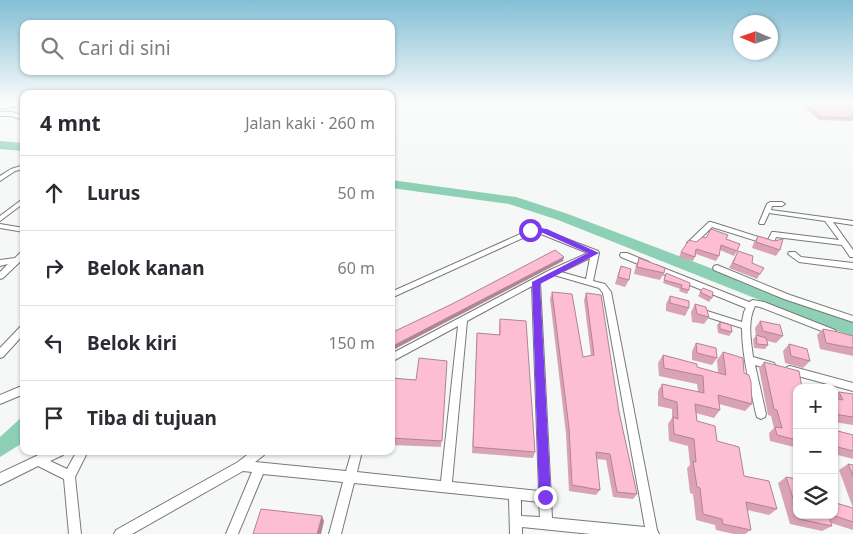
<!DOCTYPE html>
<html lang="id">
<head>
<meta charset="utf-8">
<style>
  :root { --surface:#fff; --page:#f7f7f7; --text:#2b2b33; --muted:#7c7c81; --line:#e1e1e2 }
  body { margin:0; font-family:"Noto Sans",sans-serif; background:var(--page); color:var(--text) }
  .controls { position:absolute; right:15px; bottom:15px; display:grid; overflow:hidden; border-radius:10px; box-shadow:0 1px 4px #0004 }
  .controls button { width:45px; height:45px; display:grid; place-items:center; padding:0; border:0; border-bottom:1px solid var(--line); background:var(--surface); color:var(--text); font:25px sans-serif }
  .compass { position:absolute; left:733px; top:15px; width:45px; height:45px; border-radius:50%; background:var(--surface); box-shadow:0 1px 4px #0004; rotate:272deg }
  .stop { position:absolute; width:15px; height:15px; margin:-11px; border:4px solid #7c3aed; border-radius:50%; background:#fff }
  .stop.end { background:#7c3aed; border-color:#fff; box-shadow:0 1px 5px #0008 }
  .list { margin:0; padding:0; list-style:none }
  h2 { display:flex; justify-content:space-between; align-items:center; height:65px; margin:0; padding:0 20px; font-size:21px }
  h2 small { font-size:16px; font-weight:400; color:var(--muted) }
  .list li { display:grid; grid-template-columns:32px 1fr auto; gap:15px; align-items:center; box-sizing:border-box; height:75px; padding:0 20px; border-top:1px solid var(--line) }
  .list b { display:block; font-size:19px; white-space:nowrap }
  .list em { font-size:16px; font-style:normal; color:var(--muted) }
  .icon { flex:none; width:28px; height:28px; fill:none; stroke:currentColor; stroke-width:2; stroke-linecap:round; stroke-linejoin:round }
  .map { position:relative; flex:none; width:853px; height:534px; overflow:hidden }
  .search { position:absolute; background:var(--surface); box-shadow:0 1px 4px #0004; left:20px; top:20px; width:375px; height:55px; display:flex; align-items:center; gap:12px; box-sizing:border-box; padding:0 18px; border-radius:10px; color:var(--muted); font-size:19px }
  .panel { position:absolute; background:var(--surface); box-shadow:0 1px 4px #0004; left:20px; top:90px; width:375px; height:365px; border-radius:10px }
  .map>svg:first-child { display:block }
  .water { fill:#8dd0b5 }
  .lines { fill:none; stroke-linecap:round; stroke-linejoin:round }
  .river { fill:#8dd0b5; fill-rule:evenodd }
  .minor-casing { stroke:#777a79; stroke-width:2 }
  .tertiary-casing { stroke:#777a79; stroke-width:2 }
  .minor { fill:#fff; fill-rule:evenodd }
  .tertiary { fill:#fff; fill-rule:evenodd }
  .wall { fill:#daa3b5 }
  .shaded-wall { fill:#b18493 }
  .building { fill:#fdbdd2; stroke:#b18493 }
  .route { fill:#7c3aed }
</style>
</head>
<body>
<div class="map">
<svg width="853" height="534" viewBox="0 0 853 534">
  <rect width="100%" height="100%" fill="#f5f8f7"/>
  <path class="water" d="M24 415V442L0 457V437Z"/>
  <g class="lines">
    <path class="river" d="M0 141 24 143V151L0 149Z
      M391 180 516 197 568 214 853 322V337L558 220 509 204 391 188Z"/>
    <defs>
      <path id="minor" d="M838 103C843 102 847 106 853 106V108H844Z
        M24 165V169L15 171 0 181V176L11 169Z
        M24 198V203L0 221V216Z
        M770 202H782L785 204 782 206H772L771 210 853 221V225L833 222 853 250V257H850L842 245 776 237 773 245H770L712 227 694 245H691L687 243 709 222H711L768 240 772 232H774L839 240 825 221 769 213 764 224H760L759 223 767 204Z
        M0 224 24 228V232L0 228Z
        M536 227 598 251 599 253 593 281 605 284 611 292 657 530 659 534H591L522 527V534H510L509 499 354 483 341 534H329L343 482 263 474 238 534H226L252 472 243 471 132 534H114L116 530 238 462 252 451H265L264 455 255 462 346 471 352 451H362L357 472 441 481 458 326 391 362V354L550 270 588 253 536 232 391 298V292ZM590 258 586 279 561 272ZM554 275 599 288 603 293 645 527 552 518 540 282ZM532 286 539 491 452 482 467 321ZM521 500 539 502 540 517 521 516Z
        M21 252H24V258L3 278 0 279V272L8 264 0 266V260L15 258Z
        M789 252H795L801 257 853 263V269L799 262 788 254Z
        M621 253H627L649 262 650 264 649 266H643L621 257 620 255Z
        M656 265 749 302 753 300 764 302 835 330 836 332 835 334 832 335 760 307 755 306C747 322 751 341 753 357L774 363 776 366 774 369 771 370 755 365 766 414 765 417 761 419 757 417 756 414C750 385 742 357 742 328L704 316 703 314 704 312 707 311 742 322 744 312 746 308 653 270 652 268 653 266Z
        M717 265 790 295 853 316V322L784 299 714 270 713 268 714 266Z
        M24 325V334L3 357 0 358V348L21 326Z
        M790 366 853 383V391L787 373 785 370 787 367Z
        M24 385V394L0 404V395Z
        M47 451H64L63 455 50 461 67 469 77 451H88L75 477 81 534H69L64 479 38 466 0 485V473Z"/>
      <path id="tertiary" d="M17 103H24V105L0 109V105Z
        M0 112H12L24 116V120L11 116H0Z"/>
    </defs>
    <use href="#minor" class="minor-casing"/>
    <use href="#tertiary" class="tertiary-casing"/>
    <use href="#minor" class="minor"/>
    <use href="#tertiary" class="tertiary"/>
  </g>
  <path class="wall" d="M806 104 853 112V121L819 120 804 107Z
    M758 236 780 250 776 256 752 248 754 242Z
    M706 238 726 239 737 251 734 256 720 250 719 256 716 261 696 254 693 261 679 257 681 252 696 242Z
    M738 251 752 263 760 274 757 279 729 268Z
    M639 258 664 273 660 280 634 274 636 265Z
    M621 266 629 280 625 287 615 284 618 274Z
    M666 273 689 290 687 294 679 291 680 289 663 283Z
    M703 288 712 298 709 302 698 296Z
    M552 292 583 357 591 356 584 300 586 293 619 412 637 494 633 499 613 497 606 460 596 459 600 490 596 495 569 491 566 434 550 299Z
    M670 296 689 308 685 316 666 311V304Z
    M695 304 709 317 704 324 692 322 691 312Z
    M500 319 535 452 533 458 472 453 477 333 499 335V327Z
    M760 321 783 336 776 343 767 341 768 345 765 349 754 348 753 339 756 336 755 328Z
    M720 322 732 332 729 336 718 333 717 325Z
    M823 329 853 336V356L820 349 817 335Z
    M696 343 717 358 712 365 692 360V351Z
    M789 344 810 361 803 368 785 363 783 351Z
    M723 352 744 373 752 404 745 411 719 404 720 410 714 418 696 413 697 421 717 441 744 476 777 509 769 515 747 510 751 530 745 534H734L716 530 715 525 696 520 693 494 690 493 687 468 690 465 688 446 669 441 668 424 672 418V409L658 406V391L662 384 698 392 697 384 659 376 658 363 663 355 697 367 718 373 717 360Z
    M447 361 441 447 391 445V378L416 380Z
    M764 362 797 388V457L794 447 770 441 769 433 774 428 771 416 768 415 759 368Z
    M839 392 853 394V425L834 422V396Z
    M834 430 853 435V459L834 454Z
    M848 464 853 465V530L831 523 832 526 822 531 790 524 778 483 786 477 797 479V515H834V504L836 503 853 508 839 470Z"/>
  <path class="shaded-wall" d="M564 257 563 261 391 351V347Z
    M322 516 324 521 321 534H317Z"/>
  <path class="building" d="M806 104H818L849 108 853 112V118L821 117Z
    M711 229 728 235 726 239 740 244 737 251 721 245 719 256 696 249 695 257 681 252 689 240 696 242 703 237 706 238Z
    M758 236 774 241 783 239 780 250 756 242Z
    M555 250 564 257 391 347V333L452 304Z
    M738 251 753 256 752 263 764 268 760 274 733 263Z
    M639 258 665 268 664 273 637 267Z
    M621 266 631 269 629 280 618 277Z
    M666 273 690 283 689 290 681 288 682 285 664 280Z
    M703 288 713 292 712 298 700 292Z
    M552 292 572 294 583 357 594 355 586 293 601 295 619 412 637 494 617 492 610 454 596 452 600 490 572 485 569 428Z
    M670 296 689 301V308L670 303Z
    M695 304 706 307 709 317 697 314Z
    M500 319 526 321 535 452 473 447 477 333 500 335Z
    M760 321 780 325 783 336 763 331Z
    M720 322 731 325 732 332 720 329Z
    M823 329 838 332 853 336V348L826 343Z
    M756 335 766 338 768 345 757 344Z
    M696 343 716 348 717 358 697 353Z
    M789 344 807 349 810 361 791 356Z
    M723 352 743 358 744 373 749 375 751 382 752 404 718 395 720 410 695 404 697 421 715 426 717 441 739 447 744 476 769 481 777 509 746 502 751 530 723 524 722 519 703 514 700 488 697 487 693 461 696 462 694 439 674 434 673 417 678 419 677 402 663 398 662 384 704 393 703 376 664 368 663 355 697 364V367L726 375Z
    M419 358 447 361 442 441 391 438V378L416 380Z
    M764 362 799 371 802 388H797V440L777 435 775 427 782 428 777 410 774 409Z
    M839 392 853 394V417L834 414V398L843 400Z
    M834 430 853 435V451L834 446Z
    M848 464 853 465V476Z
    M786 477 797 479V510Z
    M836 503 853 508V522L832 515H834V509H838Z
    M261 509 322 516 317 534H253Z
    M798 515H828L832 526 799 519Z"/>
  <linearGradient id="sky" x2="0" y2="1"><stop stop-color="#83bfd4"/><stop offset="0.58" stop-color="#fafcfb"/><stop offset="1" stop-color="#fafcfb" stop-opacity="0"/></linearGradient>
  <rect width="853" height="177" fill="url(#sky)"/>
  <path class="route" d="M530 227 547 229 599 253 540 284 551 497 549 501 545 503 540 501 539 497 532 282 588 253 543 233 527 232 526 230Z"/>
</svg>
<div class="controls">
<button>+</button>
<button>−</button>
<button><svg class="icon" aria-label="layers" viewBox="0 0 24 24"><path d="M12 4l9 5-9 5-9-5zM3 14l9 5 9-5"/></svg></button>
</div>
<svg class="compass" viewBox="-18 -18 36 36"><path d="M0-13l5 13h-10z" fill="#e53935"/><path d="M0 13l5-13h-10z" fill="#7c7c81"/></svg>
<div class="stop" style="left:530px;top:230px"></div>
<div class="stop end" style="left:545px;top:497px"></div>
<div class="search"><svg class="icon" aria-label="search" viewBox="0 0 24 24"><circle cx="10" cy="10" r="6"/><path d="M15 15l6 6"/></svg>Cari di sini</div>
<section class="panel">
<h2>4 mnt<small>Jalan kaki · 260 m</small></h2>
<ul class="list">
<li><svg class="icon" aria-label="ahead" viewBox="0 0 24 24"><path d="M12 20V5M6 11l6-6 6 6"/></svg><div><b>Lurus</b></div><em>50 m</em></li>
<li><svg class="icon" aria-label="right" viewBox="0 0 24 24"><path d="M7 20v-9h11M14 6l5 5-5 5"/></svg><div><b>Belok kanan</b></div><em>60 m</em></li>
<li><svg class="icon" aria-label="left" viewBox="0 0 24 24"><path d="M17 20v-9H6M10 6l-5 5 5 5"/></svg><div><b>Belok kiri</b></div><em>150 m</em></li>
<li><svg class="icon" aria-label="arrive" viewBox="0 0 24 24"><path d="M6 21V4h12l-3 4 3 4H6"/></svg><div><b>Tiba di tujuan</b></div></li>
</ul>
</section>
</div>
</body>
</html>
